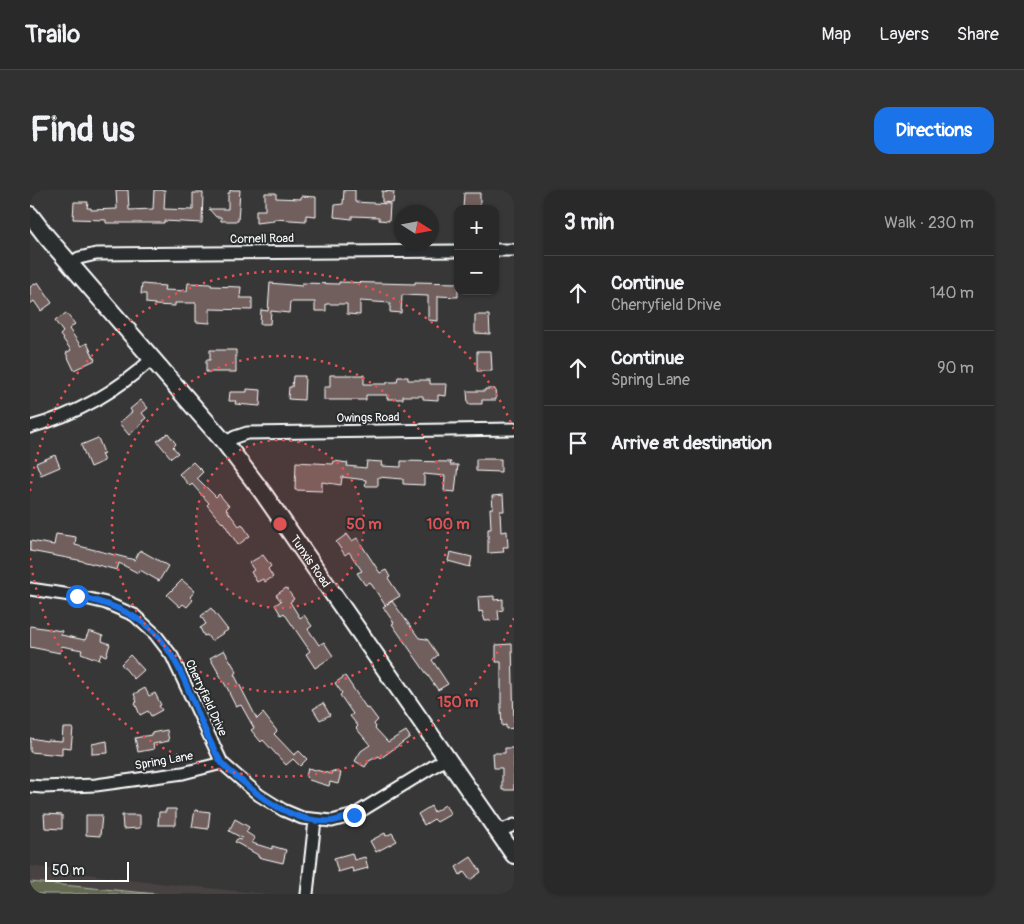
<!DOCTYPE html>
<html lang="en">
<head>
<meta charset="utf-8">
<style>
  :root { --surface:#2a2929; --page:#323131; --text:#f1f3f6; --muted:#a5a6a8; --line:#464546; --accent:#1a73e8 }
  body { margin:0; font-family:Pangolin,sans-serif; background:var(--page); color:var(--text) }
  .controls { position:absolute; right:15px; top:15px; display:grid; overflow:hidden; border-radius:10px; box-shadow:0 1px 4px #0004 }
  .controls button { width:45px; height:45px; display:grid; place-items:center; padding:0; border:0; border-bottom:1px solid var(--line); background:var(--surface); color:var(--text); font:25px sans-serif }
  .compass { position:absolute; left:364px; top:15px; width:45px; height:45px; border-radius:50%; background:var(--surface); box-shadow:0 1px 4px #0004; rotate:101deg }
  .scale { position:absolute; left:15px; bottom:12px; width:84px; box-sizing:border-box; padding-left:5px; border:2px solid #fff; border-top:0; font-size:14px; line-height:18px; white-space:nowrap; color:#fff; -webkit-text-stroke:4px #2a2d2e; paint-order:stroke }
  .stop { position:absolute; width:15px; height:15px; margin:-11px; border:4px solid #1a73e8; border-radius:50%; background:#fff }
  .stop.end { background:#1a73e8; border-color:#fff; box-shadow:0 1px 5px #0008 }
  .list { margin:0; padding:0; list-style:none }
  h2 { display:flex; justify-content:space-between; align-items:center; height:65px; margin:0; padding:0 20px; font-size:21px }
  h2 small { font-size:16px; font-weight:400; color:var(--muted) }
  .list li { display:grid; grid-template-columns:32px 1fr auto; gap:15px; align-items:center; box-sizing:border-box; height:75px; padding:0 20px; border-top:1px solid var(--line) }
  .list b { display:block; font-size:19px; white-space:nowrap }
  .list p { margin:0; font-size:16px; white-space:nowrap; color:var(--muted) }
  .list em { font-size:16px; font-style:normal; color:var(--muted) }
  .icon { flex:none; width:28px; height:28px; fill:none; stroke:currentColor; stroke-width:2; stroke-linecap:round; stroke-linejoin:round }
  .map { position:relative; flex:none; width:484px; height:704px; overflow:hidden; border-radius:15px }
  header { display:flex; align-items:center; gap:30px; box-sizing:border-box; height:70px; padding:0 25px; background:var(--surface); border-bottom:1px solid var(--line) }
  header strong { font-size:24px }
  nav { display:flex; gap:28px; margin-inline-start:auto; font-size:18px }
  .intro { display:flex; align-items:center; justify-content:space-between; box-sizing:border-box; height:120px; padding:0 30px }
  h1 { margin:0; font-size:35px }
  .button { padding:12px 22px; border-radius:15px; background:var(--accent); color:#fff; font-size:18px; font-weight:700 }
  main { display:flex; gap:30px; padding:0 30px }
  aside { flex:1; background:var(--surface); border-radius:15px; box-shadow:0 1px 4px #0004 }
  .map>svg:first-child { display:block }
  .built { fill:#494342 }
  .green { fill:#646b51; stroke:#b2b5a8 }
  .building { fill:#715e5d; stroke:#fff }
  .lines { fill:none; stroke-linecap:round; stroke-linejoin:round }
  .street-casing { stroke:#fff; stroke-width:15 }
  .secondary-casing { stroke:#fff; stroke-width:20 }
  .street { stroke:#2a2d2e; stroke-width:11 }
  .secondary { stroke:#2a2d2e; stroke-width:16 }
  .route { stroke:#1a73e8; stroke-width:6 }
  .ring { fill:none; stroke:#de5353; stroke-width:2.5; stroke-dasharray:2.5 5 }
  .labels { text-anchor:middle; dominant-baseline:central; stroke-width:4; stroke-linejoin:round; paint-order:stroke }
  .street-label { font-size:12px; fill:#fff; stroke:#2a2d2e }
  .centre { fill:#de5353; stroke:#2a2d2e; stroke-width:2.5 }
  .ring-label { font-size:15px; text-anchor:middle; font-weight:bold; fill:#de5353; stroke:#2a2d2e; stroke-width:4; stroke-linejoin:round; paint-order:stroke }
</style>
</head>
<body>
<header>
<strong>Trailo</strong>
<nav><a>Map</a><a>Layers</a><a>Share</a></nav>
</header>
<div class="intro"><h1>Find us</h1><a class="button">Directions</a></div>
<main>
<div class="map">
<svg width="484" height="704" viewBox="0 0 484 704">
  <rect width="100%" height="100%" fill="#383737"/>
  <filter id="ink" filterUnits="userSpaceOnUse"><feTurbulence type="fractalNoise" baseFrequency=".02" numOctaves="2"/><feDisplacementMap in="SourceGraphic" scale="10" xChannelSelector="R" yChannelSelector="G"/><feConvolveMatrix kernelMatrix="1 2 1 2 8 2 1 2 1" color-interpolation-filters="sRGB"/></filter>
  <g filter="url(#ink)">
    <path class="built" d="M0 676 107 691 238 704H0Z"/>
    <path class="green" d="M0 692 127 704H0Z"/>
    <path class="building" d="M86 0H98L99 20 123 19 124 0H135L134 19 163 20V3H173L172 33 134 31V33H76V30L43 29 44 12H58L57 18H61V20L87 19Z
      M200 0H210L208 31H191V27H186L179 19H198V3H200Z
      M314 0H325V12L360 14 359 31 349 30V27L322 26V29L304 27 305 15 313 14Z
      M352 1 364 2 363 13 352 12Z
      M235 3H246V8L271 9V6L286 7V26L276 25V31L244 29V31L226 33V20H235Z
      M434 3H450V19H433Z
      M8 92 22 113 11 121 4 111 0 114V97Z
      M309 92 385 94V92L428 93V107L408 106V131L398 130V106L372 105 371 123 360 122V113L330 111V125L317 124V114H296V121H285V112H260L259 123 241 121 240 134H230L231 120 238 121 240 93 272 96V93L309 94Z
      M158 93 181 94V96L211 97 210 108H222V120L180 119V133L166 132V113H145V116L124 115 125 114 116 113V104H111L112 94 135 96 134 100 157 101Z
      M36 123 45 134 39 139 51 156 57 153 65 170 44 180 36 163 41 160 30 145 33 142 25 131Z
      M445 125H459L460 144 445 143Z
      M180 160H206V182H176V170H180Z
      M447 161H461L462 181H447Z
      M300 185H334V194H357V192H367L368 187H378V190H400V194H417L416 206 408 205V210L393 209V206H373V209H357V205H336V210H294V197H300Z
      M263 186H275L274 210 258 209 259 197H262Z
      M217 199 231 200 230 216 205 214 206 211H199L200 202H217Z
      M455 199H465L466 210H452V214H438L437 201H455Z
      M111 210 118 218 112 223 116 228 112 231 113 233 99 245 89 233 102 222 100 219Z
      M138 243 146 254 143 257 148 263 141 268 127 251Z
      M68 248 74 263 71 264 74 271 60 277 51 255Z
      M25 265 30 277 11 285 6 273Z
      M446 269H471V282L446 281Z
      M304 271 318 273 317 276 336 278 337 271 352 272 351 276 371 277V271L421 272 420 275H428L425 302 414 301 415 286 394 284V295L373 294V289L348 287V296H335L336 290 312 287 311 295 292 292V301L265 300 266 272 303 274Z
      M163 272 173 282 167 288 186 307 189 304 199 316 196 319 209 336 212 334 220 346 208 355 193 332 192 333 177 315 179 313 162 294 160 296 149 284Z
      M473 305 474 321H470L471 342 477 341 478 357H473L474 362 458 363V339H461L460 318H463L462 306Z
      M26 344 46 347 45 355 105 370 110 360 138 376 129 391 110 380 108 383 89 373 87 380 48 370 0 361V351L24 355Z
      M317 344 322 351 327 348 350 383 356 380 360 387 358 388 370 406 355 415 340 392 335 395 327 383 332 381 319 362 315 365 306 352Z
      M420 362 442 367 440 377 418 371Z
      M233 365 241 376 238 379 243 387 235 392 233 389 227 392 221 382 224 380 219 373Z
      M152 390 165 401 160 407 163 410 157 417 153 414 150 417 137 405Z
      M256 398 264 409 260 412 270 428 274 425 282 436 278 439 289 455 294 452 303 466 285 478 276 464 280 461 254 423 251 425 245 415 251 411 246 405Z
      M464 406V410L473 409V420L468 421 469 430 455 431 452 421 449 422 448 407Z
      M362 411 389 448 397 449 408 465 402 470 418 494 408 500 362 434 364 433 353 417Z
      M181 418 198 440 181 451 177 445 174 446 170 438 176 434 171 426Z
      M0 436 32 441 31 445 55 450 59 441 73 446 72 451 80 454 76 466 71 464 69 470 51 463 52 460 31 456 30 463 0 457Z
      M482 454 484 538 476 539V535L472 536 471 519V472H466V455Z
      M194 460 207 482 204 484 227 529 233 523 247 541 244 544 264 565 269 561 277 569 270 576 263 569 256 575 233 550 231 552 221 540 224 538 211 515 206 517 199 503H200L180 468Z
      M100 465 114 480 104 489 91 474Z
      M315 486 337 519 339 518 348 530 344 534 346 537 345 538 358 552 376 541 380 547 351 568 349 566 339 571 335 577 325 571 331 561 340 555 326 538 328 536 320 526 323 524 310 505 312 503 305 493Z
      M115 498 119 506 125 503 131 515 129 516 132 520 121 526 118 521 110 525 105 513 107 512 104 504Z
      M293 513 300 525 290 530 283 519Z
      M33 538H43L41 558 32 557V565L0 562V548L17 551V550L32 551Z
      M137 540 139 551 123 554 124 559 108 562 105 548 121 545V543Z
      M77 551 78 563 62 564V554Z
      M475 558H484V600H472V578H464L463 563H475Z
      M278 578 301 584 302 581 311 583 308 594 300 592 299 596 279 590 276 587Z
      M415 615 421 624 407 632 404 629 394 635 388 624 401 616 404 622Z
      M136 619H146V635H128L129 622H136Z
      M165 620 180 622 178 639 162 637Z
      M14 624 32 625V639L15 638Z
      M56 625H72L70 646 56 645Z
      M92 625H110V638L93 639Z
      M205 629 219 637 216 642 225 648 222 653 242 659V656L256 660 253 673 228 667V665L205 652 207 649 211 650 212 648 199 641Z
      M355 643 356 646 362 643 367 651 346 662 340 651Z
      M322 663 324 670 335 667 338 678 323 682 322 678 308 682 304 668Z
      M441 667 451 682 440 690 434 682 430 685 426 677Z"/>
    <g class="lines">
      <defs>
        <path id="street" d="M465 60H484
          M40 74 49 68 66 64 428 61
          M0 237C48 224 85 202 122 169
          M195 253 205 247 217 243 484 239
          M0 399 47 406 76 413 104 425 125 444 142 466 192 573 229 605 253 620 272 628 302 631 324 625 417 568
          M0 596 12 597 66 595 153 583 192 573
          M468 642 484 635
          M277 704 285 630"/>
        <g id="secondary">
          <path id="s1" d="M0 25 16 46 195 253 233 303 484 665"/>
        </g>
      </defs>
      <use href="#street" class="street-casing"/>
      <use href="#secondary" class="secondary-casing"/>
      <use href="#street" class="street"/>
      <use href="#secondary" class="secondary"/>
    </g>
  </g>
  <g class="lines" filter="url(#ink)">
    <path class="route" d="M47 406C76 413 103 421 125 443 156 475 167 534 191 572 196 579 206 586 213 592 237 613 268 634 302 631 309 630 317 627 324 625"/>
  </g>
  <circle cx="250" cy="334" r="84" fill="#de5353" fill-opacity=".12"/>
  <g class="ring">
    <circle cx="250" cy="334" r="84"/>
    <circle cx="250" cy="334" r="168"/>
    <path d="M484 428A252 252 0 0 1 0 367M0 301A252 252 0 0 1 484 240"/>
  </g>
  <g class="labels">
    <g class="street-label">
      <text transform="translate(232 49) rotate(-1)">Cornell Road</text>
      <text transform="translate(338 228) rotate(-1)">Owings Road</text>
      <text stroke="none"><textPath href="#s1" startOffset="446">Tunxis Road</textPath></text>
      <text transform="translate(176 508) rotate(65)">Cherryfield Drive</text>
      <text transform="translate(134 571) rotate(-10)">Spring Lane</text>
    </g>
  </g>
  <circle cx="250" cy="334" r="8" class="centre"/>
  <g class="ring-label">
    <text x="334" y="339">50 m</text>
    <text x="418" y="339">100 m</text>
    <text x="428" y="517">150 m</text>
  </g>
</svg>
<div class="controls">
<button>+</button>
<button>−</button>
</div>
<svg class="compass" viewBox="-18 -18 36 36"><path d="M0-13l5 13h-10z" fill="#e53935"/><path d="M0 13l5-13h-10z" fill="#a5a6a8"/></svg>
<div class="scale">50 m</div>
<div class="stop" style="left:47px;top:406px"></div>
<div class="stop end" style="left:324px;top:625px"></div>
</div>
<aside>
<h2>3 min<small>Walk · 230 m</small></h2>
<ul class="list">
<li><svg class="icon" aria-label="ahead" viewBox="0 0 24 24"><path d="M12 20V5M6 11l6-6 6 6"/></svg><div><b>Continue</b><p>Cherryfield Drive</p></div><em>140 m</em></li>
<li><svg class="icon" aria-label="ahead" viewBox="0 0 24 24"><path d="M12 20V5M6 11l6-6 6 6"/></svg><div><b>Continue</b><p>Spring Lane</p></div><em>90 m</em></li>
<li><svg class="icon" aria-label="arrive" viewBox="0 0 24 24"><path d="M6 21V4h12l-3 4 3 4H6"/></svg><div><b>Arrive at destination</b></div></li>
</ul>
</aside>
</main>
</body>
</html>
